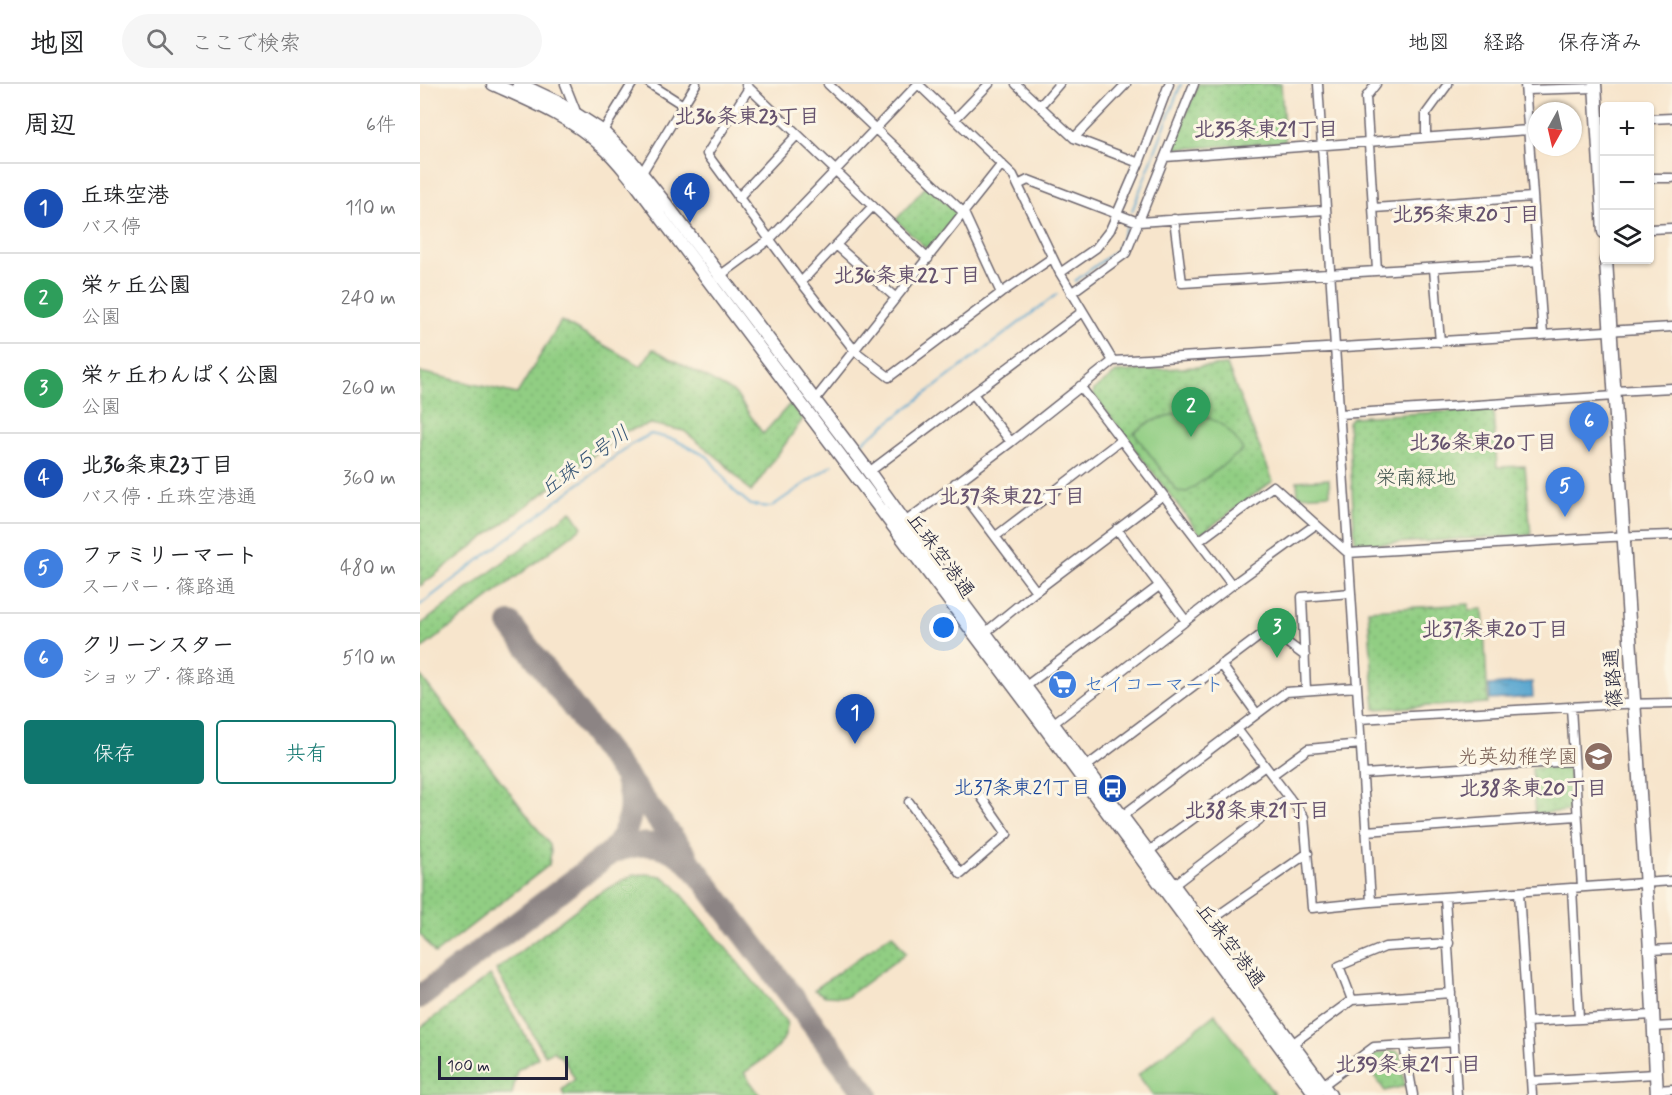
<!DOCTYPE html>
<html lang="ja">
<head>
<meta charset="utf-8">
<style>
  :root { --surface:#fff; --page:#f6f6f6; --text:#202124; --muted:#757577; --line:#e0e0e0; --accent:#0f766e }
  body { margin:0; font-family:Mynerve,"Klee One",sans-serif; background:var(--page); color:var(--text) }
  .controls { position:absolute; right:18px; top:18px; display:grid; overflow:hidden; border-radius:6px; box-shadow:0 2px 4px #0004 }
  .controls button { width:54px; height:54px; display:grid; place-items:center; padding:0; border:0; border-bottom:2px solid var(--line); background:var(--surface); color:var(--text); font:30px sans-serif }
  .compass { position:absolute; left:1108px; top:18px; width:54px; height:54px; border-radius:50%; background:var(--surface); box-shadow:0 2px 4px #0004; rotate:188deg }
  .scale { position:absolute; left:18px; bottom:15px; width:130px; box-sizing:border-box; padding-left:6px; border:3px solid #22223b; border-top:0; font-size:16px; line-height:21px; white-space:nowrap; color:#22223b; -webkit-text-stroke:4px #fcf5e5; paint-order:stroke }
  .you { position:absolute; left:524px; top:544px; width:21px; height:21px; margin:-15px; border:4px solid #fff; border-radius:50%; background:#1a73e8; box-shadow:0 0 0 9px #1a73e833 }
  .badge { display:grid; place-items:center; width:39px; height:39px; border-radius:50%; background:var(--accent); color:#fff; font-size:20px; font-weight:700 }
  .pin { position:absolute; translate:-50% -50px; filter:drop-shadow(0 2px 3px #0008) }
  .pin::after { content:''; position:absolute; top:32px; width:21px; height:18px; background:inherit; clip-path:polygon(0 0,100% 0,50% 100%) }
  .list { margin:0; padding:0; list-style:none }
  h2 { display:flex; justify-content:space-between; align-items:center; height:78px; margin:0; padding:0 24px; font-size:26px }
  h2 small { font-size:20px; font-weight:400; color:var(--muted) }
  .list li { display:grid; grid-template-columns:39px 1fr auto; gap:18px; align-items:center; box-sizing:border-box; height:90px; padding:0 24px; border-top:2px solid var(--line) }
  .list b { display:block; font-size:22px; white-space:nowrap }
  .list p { margin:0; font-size:20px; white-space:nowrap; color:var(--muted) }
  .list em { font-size:20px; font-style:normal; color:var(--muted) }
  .actions { display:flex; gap:12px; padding:18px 24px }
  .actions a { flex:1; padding:14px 0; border:2px solid var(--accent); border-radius:6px; text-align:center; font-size:21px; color:var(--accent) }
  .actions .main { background:var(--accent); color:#fff }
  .icon { flex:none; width:33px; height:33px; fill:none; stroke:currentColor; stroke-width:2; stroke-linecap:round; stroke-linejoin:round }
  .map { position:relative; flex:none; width:1252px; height:1011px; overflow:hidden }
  header { display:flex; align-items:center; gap:36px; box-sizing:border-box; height:84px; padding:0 30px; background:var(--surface); border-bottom:2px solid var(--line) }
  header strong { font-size:28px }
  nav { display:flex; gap:33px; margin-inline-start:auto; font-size:21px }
  .search { width:420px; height:54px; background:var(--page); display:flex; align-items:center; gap:15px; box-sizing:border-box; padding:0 21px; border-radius:33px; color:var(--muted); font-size:22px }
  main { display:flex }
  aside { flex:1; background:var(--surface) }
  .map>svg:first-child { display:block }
  .grass { fill:url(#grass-dots); stroke:#5a785f; stroke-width:1.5 }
  .garden { fill:#91ce83; stroke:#5a785f; stroke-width:1.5 }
  .water { fill:url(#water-ripples); stroke:#3b6385; stroke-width:1.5 }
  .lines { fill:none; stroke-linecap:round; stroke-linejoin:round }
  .stream { stroke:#54a4cf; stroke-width:2 }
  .taxiway { stroke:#8c8484; stroke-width:24 }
  .street-casing { stroke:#6d666e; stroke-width:11 }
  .secondary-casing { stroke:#6d666e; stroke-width:15 }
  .street { stroke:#fff; stroke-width:8 }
  .secondary { stroke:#fff; stroke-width:12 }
  .labels { text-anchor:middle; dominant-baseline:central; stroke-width:6; stroke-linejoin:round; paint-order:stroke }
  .park-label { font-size:20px; fill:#435651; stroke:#fcf5e5 }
  .street-label { font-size:20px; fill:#22223b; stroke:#fcf5e5 }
  .shop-label { font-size:20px; fill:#366cbe; stroke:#fcf5e5; text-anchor:start }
  .education-label { font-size:20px; fill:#785e54; stroke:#fcf5e5; text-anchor:end }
  .transit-label { font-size:20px; fill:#164399; stroke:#fcf5e5; text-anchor:end }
  .neighbourhood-label { font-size:21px; font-weight:bold; fill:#65526e; stroke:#fcf5e5 }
  .water-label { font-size:21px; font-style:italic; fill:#365676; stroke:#fcf5e5 }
</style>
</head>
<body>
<header>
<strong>地図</strong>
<div class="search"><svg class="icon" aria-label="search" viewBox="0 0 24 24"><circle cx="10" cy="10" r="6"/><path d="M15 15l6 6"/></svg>ここで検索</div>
<nav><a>地図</a><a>経路</a><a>保存済み</a></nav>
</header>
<main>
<aside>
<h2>周辺<small>6件</small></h2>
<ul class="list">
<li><span class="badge" style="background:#1a4fb4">1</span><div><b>丘珠空港</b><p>バス停</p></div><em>110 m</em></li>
<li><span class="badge" style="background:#2e9e5b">2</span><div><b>栄ヶ丘公園</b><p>公園</p></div><em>240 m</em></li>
<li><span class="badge" style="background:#2e9e5b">3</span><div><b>栄ヶ丘わんぱく公園</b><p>公園</p></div><em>260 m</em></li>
<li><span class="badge" style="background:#1a4fb4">4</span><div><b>北36条東23丁目</b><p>バス停 · 丘珠空港通</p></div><em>360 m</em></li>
<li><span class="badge" style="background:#3f7fe0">5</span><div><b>ファミリーマート</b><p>スーパー · 篠路通</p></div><em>480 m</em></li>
<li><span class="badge" style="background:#3f7fe0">6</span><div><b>クリーンスター</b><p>ショップ · 篠路通</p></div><em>510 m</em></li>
</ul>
<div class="actions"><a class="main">保存</a><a>共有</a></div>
</aside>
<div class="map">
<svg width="1252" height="1011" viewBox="0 0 1252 1011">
  <defs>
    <pattern id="grass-dots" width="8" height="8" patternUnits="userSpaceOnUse" patternTransform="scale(1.5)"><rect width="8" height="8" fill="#91ce83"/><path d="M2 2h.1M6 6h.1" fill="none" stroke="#7db172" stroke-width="1.8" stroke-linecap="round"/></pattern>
    <pattern id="water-ripples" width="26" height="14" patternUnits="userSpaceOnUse" patternTransform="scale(1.5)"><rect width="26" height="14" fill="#54a4cf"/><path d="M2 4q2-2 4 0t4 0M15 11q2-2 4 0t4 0" fill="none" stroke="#4585a9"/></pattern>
  </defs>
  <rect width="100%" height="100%" fill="#fcf5e5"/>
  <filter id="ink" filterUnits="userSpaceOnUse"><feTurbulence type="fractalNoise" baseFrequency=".0167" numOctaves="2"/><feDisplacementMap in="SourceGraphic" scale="12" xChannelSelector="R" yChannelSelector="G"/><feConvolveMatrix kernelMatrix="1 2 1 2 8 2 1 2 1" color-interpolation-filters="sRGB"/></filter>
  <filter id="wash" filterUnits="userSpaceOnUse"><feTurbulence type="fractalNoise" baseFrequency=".008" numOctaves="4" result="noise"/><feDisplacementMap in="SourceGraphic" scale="24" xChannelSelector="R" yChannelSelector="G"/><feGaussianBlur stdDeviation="1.35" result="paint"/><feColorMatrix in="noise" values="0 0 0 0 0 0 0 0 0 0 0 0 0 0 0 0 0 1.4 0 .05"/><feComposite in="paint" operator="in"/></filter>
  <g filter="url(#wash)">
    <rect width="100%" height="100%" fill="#f7e5cc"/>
    <path class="grass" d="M778 0H861L865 58 756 65 754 62Z
      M507 101 538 130 509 167 476 136Z
      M141 237 221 282 233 265 315 309 343 350 370 320 383 335 331 408 303 378 264 347 231 340 206 347 0 502V288L97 310Z
      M807 281 853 397 782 449H779L673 310 674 306 697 288Z
      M1073 325 1077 383 1105 382 1111 451 941 461 935 457 928 338 932 333Z
      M151 427 162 443 0 566V541Z
      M1049 520V526L1063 525 1068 619 955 625 948 526Z
      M0 591 130 761 131 768 129 781 15 870 0 850Z
      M1144 683 1149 686 1152 724 1148 727 1115 730 1112 684Z
      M228 790 242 792 255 802 366 937C372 961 340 977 324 989L340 1011H144L142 1006 155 995 143 975 133 967 125 971 76 886 171 814 213 791Z
      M472 850 486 869 427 913 405 912 394 906Z
      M70 891 118 973 117 975 97 986 92 1011H0V944Z
      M977 967 980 970 985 1002 965 1007 944 978 957 969Z"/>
    <path class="garden" d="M758 329C789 330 807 338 823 366L767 408 757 407 714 349 731 337Z
      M909 395 910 410 878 412 877 397Z
      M795 930 855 1011H733L718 991Z"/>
    <path class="water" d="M1112 598 1113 613 1070 616 1069 601Z"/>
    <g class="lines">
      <path class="stream" d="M712 127 761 0
        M655 197 697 166 706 143
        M440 360 637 210
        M0 521 210 361 231 350 255 356 288 373 313 406 331 421 351 423 412 381"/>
      <path class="taxiway" d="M90 540 266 772
        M190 769C209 750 216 722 206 696
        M0 913 190 769C223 755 250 757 275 785L447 1011"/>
    </g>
  </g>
  <g filter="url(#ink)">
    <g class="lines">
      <defs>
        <path id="street" d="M145 0 155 25V32
          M408 0 544 129 581 209
          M498 0 593 91 640 189 693 277
          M596 0 654 54 719 79
          M898 0 951 818
          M956 0 946 13 957 186
          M1105 0 1123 251
          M326 1 508 175
          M329 4 287 70 381 198 435 267 469 293 581 209 632 174
          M1106 6 1175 4
          M263 21 276 0
          M620 22 639 0
          M535 35 569 0
          M1230 35 1252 34
          M180 52 212 0
          M1006 53V30L1028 0
          M654 54 706 0
          M745 73 1108 46
          M220 92 263 21 230 0
          M1230 94H1252
          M598 101 608 96 718 138 906 126
          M318 114 377 51
          M954 124 1113 113
          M754 135 762 199 1118 177
          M1230 145 1252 144
          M416 161 476 214
          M1014 185 1020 258
          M640 189 676 164 690 146 719 79 749 0
          M298 193 350 155 498 0
          M381 198 453 122
          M651 209 706 169 774 0
          M660 302 812 501
          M1195 307 1252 304
          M553 310 591 358
          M394 317 582 80
          M920 330 1195 312
          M449 388 662 228
          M535 399 616 507
          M481 441 591 358 693 277 1252 243
          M697 445 766 537
          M576 452 701 356
          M779 457 853 402 928 469 1190 453 1252 451
          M561 552 616 507 743 411
          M801 580 837 630
          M606 602 739 502
          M886 606 882 513 931 509
          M1151 623 1162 803
          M939 635 1201 620 1252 619
          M630 642 812 501 895 441
          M817 645 884 733 892 824 951 818 1252 797
          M667 682 849 545 885 572
          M943 690 1154 677
          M852 691 888 665 941 660
          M489 718 541 790 587 750 553 701
          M698 735 866 608 937 603
          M946 747 1157 732
          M729 767 845 682
          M750 804 869 713
          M1152 804 1159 935
          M1099 808 1112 1011
          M1025 813 1037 1011
          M780 844 888 769
          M1230 866 1252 865
          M932 916 919 882 965 863 1029 859
          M1107 938 1233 931
          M1234 943 1252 942
          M872 960 932 916 1031 909
          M984 961 993 1011
          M1111 997 1236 990
          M903 1001 954 963 1034 958
          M1237 1006 1252 1005"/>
        <path id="secondary" d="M73 0C111 17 151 33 182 62 195 73 205 87 216 100L626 645 896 1011
          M99 0 137 18 182 47 209 74 249 124 449 388 542 518 910 1011
          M1175 0 1184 148
          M1186 176 1230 866 1237 1011"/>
      </defs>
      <use href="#street" class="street-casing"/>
      <use href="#secondary" class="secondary-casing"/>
      <use href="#street" class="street"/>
      <use href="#secondary" class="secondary"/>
    </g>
  </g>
  <defs>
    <symbol id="supermarket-disc" viewBox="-11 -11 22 22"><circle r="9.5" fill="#3f7fe0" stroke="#fcf5e5"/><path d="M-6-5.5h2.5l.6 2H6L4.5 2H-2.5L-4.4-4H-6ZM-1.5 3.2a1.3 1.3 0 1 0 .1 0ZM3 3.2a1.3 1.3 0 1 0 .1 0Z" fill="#fff"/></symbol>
    <symbol id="school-disc" viewBox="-11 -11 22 22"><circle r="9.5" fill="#8d6e63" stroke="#fcf5e5"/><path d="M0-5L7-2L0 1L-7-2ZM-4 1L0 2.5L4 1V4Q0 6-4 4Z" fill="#fff"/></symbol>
    <symbol id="bus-disc" viewBox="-11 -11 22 22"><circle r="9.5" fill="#1a4fb4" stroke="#fcf5e5"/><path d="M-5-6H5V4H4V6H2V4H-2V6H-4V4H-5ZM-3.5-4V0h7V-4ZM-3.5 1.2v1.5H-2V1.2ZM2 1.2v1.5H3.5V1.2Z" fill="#fff"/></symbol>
  </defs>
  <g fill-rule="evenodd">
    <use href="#supermarket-disc" x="626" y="584" width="33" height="33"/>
    <use href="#school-disc" x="1162" y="656" width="33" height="33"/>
    <use href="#bus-disc" x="676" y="688" width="33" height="33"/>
  </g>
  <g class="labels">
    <g class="park-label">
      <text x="996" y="394">栄南緑地</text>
    </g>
    <g class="street-label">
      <text transform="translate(520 472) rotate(54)">丘珠空港通</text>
      <text transform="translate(1194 594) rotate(-94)">篠路通</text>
      <text transform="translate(810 862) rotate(53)">丘珠空港通</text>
    </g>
    <g class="shop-label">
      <text x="664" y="601">セイコーマート</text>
    </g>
    <g class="education-label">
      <text x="1158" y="673">光英幼稚学園</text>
    </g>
    <g class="transit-label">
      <text x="671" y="704">北37条東21丁目</text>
    </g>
    <g class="neighbourhood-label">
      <text x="327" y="33">北36条東23丁目</text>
      <text x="846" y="46">北35条東21丁目</text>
      <text x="1046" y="131">北35条東20丁目</text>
      <text x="487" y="192">北36条東22丁目</text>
      <text x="1063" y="359">北36条東20丁目</text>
      <text x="592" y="413">北37条東22丁目</text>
      <text x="1075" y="546">北37条東20丁目</text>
      <text x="1113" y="705">北38条東20丁目</text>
      <text x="837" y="727">北38条東21丁目</text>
      <text x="988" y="981">北39条東21丁目</text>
    </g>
    <g class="water-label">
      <text transform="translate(165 378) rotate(-36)">丘珠５号川</text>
    </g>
  </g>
</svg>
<div class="controls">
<button>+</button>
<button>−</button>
<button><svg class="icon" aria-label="layers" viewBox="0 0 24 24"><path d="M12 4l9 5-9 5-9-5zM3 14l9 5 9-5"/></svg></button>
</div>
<svg class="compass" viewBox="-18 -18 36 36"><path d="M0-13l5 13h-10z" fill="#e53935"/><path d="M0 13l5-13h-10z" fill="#757577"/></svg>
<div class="scale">100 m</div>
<div class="you"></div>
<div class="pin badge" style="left:435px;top:660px;background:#1a4fb4">1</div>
<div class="pin badge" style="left:771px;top:353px;background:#2e9e5b">2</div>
<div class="pin badge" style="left:857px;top:574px;background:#2e9e5b">3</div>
<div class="pin badge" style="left:270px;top:139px;background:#1a4fb4">4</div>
<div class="pin badge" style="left:1145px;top:433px;background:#3f7fe0">5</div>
<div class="pin badge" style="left:1169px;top:368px;background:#3f7fe0">6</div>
</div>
</main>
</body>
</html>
